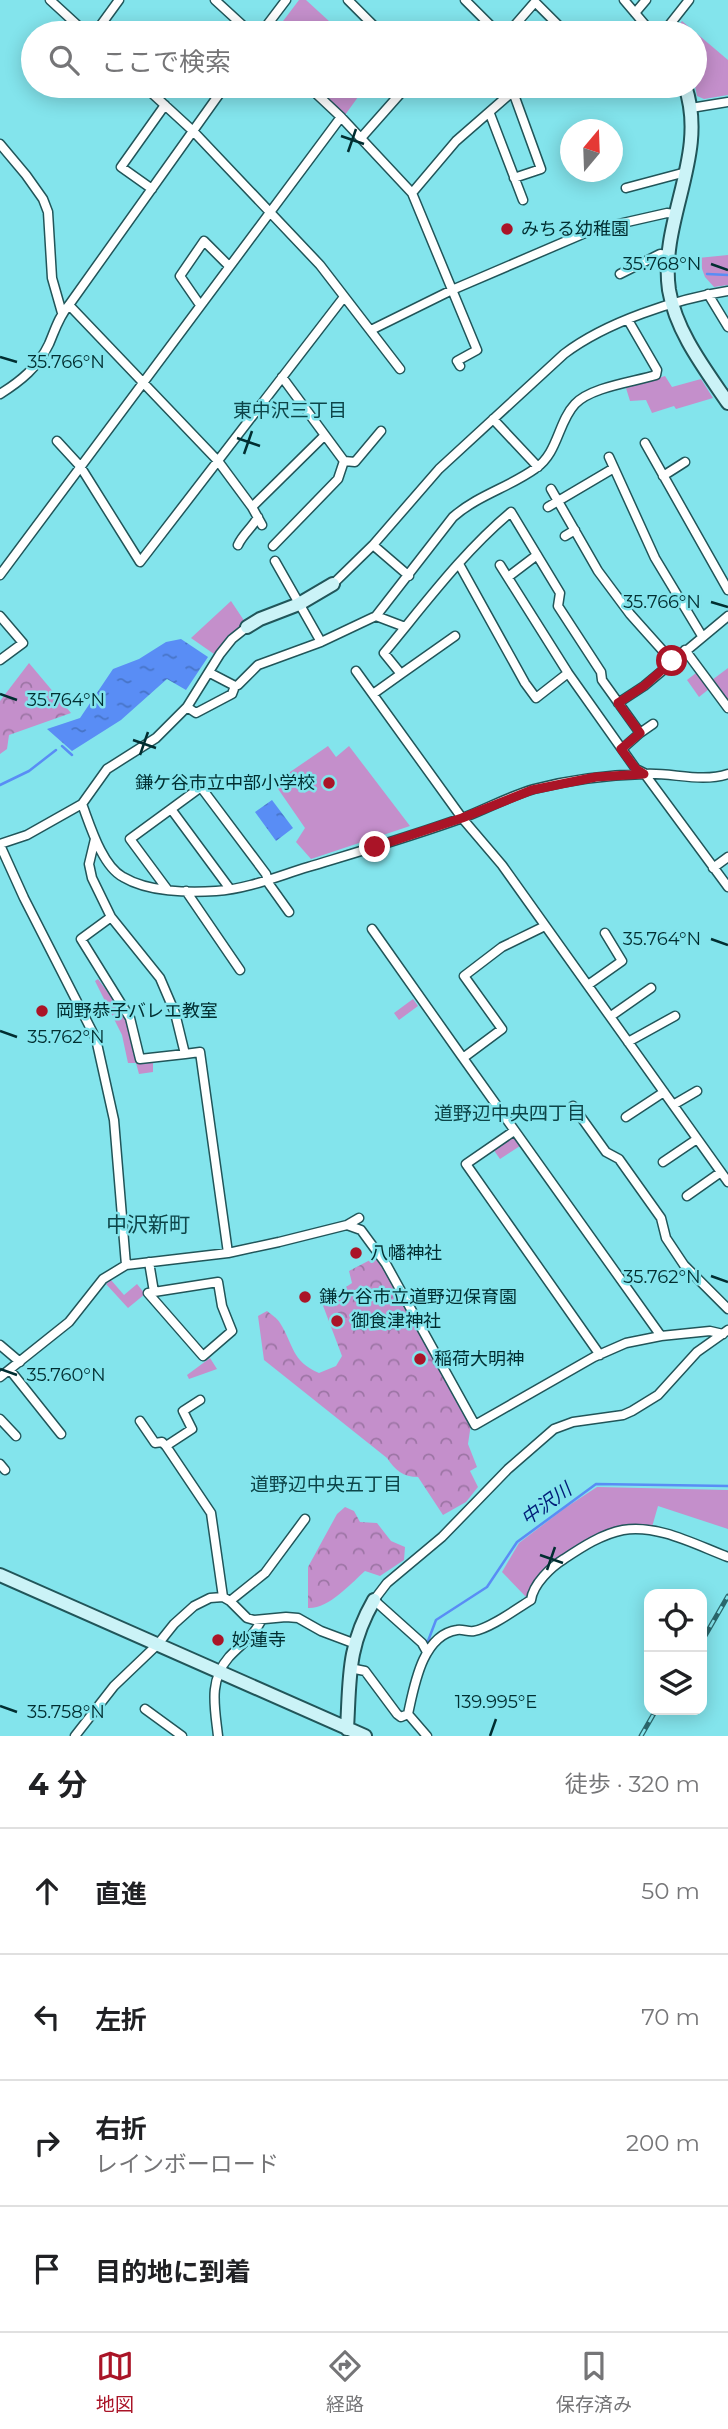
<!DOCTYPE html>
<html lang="ja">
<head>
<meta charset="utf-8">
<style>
  :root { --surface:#fff; --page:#f2f2f2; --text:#202124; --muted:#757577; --line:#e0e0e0; --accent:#aa1427 }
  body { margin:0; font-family:Montserrat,"Noto Sans JP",sans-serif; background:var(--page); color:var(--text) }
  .controls { position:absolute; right:21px; bottom:21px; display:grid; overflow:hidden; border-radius:14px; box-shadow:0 4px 18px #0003 }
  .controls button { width:63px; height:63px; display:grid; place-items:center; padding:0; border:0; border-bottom:2px solid var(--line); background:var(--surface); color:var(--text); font:35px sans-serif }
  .compass { position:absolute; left:560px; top:119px; width:63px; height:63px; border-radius:50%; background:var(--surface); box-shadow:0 4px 18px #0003; rotate:19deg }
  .stop { position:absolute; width:21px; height:21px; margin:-16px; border:5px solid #aa1427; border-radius:50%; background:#fff }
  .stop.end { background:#aa1427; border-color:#fff; box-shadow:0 2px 7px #0008 }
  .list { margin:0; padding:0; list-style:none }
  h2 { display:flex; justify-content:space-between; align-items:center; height:91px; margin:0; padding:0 28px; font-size:30px }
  h2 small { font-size:23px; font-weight:400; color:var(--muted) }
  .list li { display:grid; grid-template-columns:46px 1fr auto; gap:21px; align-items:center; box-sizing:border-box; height:126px; padding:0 28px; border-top:2px solid var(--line) }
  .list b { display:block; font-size:26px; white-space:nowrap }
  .list p { margin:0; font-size:23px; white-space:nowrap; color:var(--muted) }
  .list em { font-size:23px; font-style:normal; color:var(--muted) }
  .icon { flex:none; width:38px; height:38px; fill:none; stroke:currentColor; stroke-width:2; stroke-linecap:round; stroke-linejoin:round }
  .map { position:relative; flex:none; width:728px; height:1736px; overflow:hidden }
  .search { position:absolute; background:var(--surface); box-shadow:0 4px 18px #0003; left:21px; right:21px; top:21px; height:77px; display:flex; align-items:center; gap:18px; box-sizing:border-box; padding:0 24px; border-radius:38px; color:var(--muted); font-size:26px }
  .sheet { height:595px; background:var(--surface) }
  nav { display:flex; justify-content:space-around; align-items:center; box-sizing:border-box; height:98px; border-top:2px solid var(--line); background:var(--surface); font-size:19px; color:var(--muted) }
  nav a { display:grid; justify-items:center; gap:4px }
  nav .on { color:var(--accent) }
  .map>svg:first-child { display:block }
  .forest { fill:url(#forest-crowns) }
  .green { fill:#c48fcb }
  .water { fill:url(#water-ripples) }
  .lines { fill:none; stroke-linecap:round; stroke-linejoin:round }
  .stream { stroke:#598df5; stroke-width:2.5 }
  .street-casing { stroke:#215559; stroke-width:11 }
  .secondary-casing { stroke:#215559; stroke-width:16 }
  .street { stroke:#fff; stroke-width:8 }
  .secondary { stroke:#cbf3f7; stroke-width:12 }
  .rail-casing { stroke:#2b686d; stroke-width:5 }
  .rail { stroke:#83e4ec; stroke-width:2.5; stroke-dasharray:8; stroke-linecap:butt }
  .route { stroke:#aa1427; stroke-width:9 }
  .ticks { fill:none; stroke:#012e31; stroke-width:2.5 }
  .poi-dot { fill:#aa1427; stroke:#83e4ec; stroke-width:2.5 }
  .labels { text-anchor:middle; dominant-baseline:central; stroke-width:5; stroke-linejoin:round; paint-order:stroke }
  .poi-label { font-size:18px; fill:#012e31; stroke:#83e4ec; text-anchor:start }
  .neighbourhood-label { font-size:19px; fill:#0d4549; stroke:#83e4ec }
  .water-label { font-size:19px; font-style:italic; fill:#001d78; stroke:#83e4ec }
  .quarter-label { font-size:21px; fill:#0d4549; stroke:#83e4ec }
  .ticks-label { font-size:18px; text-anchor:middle; fill:#012e31; stroke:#83e4ec; stroke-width:5; stroke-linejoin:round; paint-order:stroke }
</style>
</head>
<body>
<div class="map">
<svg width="728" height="1736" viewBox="0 0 728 1736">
  <defs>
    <pattern id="forest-crowns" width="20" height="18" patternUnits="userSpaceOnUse" patternTransform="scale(1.75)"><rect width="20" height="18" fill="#c48fcb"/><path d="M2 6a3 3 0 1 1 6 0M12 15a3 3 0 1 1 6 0" fill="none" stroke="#9d75a5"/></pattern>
    <pattern id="water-ripples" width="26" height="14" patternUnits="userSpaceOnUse" patternTransform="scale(1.75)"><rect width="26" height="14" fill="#598df5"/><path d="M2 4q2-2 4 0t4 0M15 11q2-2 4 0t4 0" fill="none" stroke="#4774c7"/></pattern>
  </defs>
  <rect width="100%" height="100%" fill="#83e4ec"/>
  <path class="forest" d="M29 663 71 713 9 735 7 749 0 754V701Z
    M370 1260H380L471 1424 468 1444 477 1467 470 1471 478 1487 466 1502 443 1515 418 1477C403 1477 395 1470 387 1458L264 1360 258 1316 267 1311C272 1315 278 1319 280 1323 294 1345 291 1361 319 1373L336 1366 342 1356 322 1303 352 1283 349 1271Z
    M345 1507 354 1511 360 1522 377 1523 391 1541 405 1547 404 1560 380 1576 365 1571C350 1584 329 1609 308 1608V1567L337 1514Z"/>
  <path class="green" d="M299 0H306L342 33H274Z
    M682 21 728 60V95L704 99 697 96 695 86V33H673Z
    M314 86H366L345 115Z
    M728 255V285L714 287 705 277 698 258Z
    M665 376 672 387 701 379 713 398 676 409 674 406 652 413 646 400 630 401 626 388Z
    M231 601 245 622 227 637 214 654 191 638Z
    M728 668V700L712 680Z
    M696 673 709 689 699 697 687 680Z
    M328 746 336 757 349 746 410 826 311 859 296 842 305 828 274 783Z
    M98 979 126 1017 138 1063 153 1062V1072L139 1074 136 1063H128L122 1035 95 981Z
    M413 999 418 1006 399 1020 394 1013Z
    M509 1137H514L520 1146 500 1159 493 1149Z
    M111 1280 124 1295 137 1284 145 1294 128 1308 106 1284Z
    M210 1358 217 1369 189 1379 187 1375Z
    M597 1487 728 1490V1529L658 1506 652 1527C622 1520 581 1540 558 1558 546 1569 536 1584 526 1597L502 1572 519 1543 565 1508Z"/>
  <path class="water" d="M181 639 208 657 186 690 167 679 121 720 72 751 47 729 80 718 113 669 139 659 166 642Z
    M272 800 293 828 276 841 255 812Z"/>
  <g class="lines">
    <path class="stream" d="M707 274 728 275
      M62 746 72 755
      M0 785 29 771 56 750
      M428 1641 436 1620 487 1587 517 1542 596 1484 728 1486"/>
    <defs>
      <path id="street" d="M50 0 86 33
        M215 0 251 33
        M348 0 381 33
        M465 0 498 33
        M624 0 652 33
        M635 13 646 0
        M95 33 119 0
        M261 33 286 0
        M508 33 535 2 566 33
        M663 33 689 0
        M144 86 193 131 320 265 400 369
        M308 86 341 117 412 193 477 350 457 361 460 366
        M615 86 618 89 621 86
        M513 92 541 169 514 178
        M691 108 728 102
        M490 114 523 200
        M361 138 407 86
        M0 144 26 175 43 199 48 212 52 278 62 313
        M626 188 686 172
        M152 189 121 167 165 105
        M412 193 456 141 519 86
        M620 274 660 254 668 255
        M708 294 728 327
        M69 305 218 461 252 507 262 525
        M200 305 180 276 204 241 229 266
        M371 330 452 290 592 230 667 213 674 214
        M282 377 344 461 355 462 381 431
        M0 394C21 381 38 367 49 344 55 330 59 316 69 305L225 86
        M493 419 538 467
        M57 441 80 466 140 562 344 297
        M645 443 728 590
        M609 457 655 558 702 636
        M663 476 685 462
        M551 489 598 571 630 614 672 661
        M252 507 324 436
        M548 507 614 468
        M565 536 575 530
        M238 545C243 534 252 528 258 517
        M373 545 409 576
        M273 546 338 479 344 461
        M275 561 321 642
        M459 564 525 683 536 698 568 673
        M500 565 568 673 636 769 644 773 728 887
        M0 575 341 117
        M508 577 537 555
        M333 584 373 545 439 469 564 354C606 322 676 299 728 291
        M0 616 23 643 0 660
        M376 616 405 627
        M685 650 728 708
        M356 671 462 818 502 865 728 1182
        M210 673 235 686 238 685 258 665 321 642 376 616 453 517C478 495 510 487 536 468 558 453 558 422 575 404 591 387 633 382 656 375L657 370 628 320
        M401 674 455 636
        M373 694 401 674 384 653C424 605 463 552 511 512L560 593 558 606 601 672 602 680 640 733 622 749
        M618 703 644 686 728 616
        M187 707 196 713 232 694 235 686
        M640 733 653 724
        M197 782 266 874 269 884 289 912
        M82 804C90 825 102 866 123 877 148 892 188 893 216 891 248 889 278 876 308 867 361 851 413 836 465 817 488 808 510 796 534 789 569 780 607 775 644 774 671 772 701 783 728 774
        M171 809 201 787
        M95 839 89 864 92 878 111 917 160 978 175 1013 185 1054 200 1052 228 1253
        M0 844 27 835 82 804 107 769 156 738 187 707 220 654 232 639 247 627
        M0 845 24 898 96 1039 114 1120 126 1265
        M713 868 728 857
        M167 889 130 839 171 809 230 889
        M186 891 240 970
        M111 917 81 939 130 1018 140 1059 185 1054
        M545 926 502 947 464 976 502 1029 463 1058 661 1336
        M372 929 463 1058
        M588 985 622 961 605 933
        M611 1016 651 988
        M628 1042 675 1016
        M673 1105 697 1091
        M573 1106 606 1152 619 1159 661 1218 666 1238 684 1265 728 1309
        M626 1117 664 1092
        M514 1131 466 1164 600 1355
        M663 1162 697 1139
        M687 1196 721 1172
        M347 1225 361 1230 386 1264 475 1425 594 1357 626 1343 661 1336 710 1331 723 1334
        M149 1262 154 1292 218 1282 222 1306 232 1331 203 1356 148 1293 154 1292
        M0 1345 20 1362
        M10 1370 61 1434
        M0 1377 69 1322 103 1279 126 1265 228 1253 279 1242 347 1225 359 1218
        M200 1400 183 1411 192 1429 166 1446 211 1513 223 1597
        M0 1419 16 1436
        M140 1421 155 1443 162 1442 166 1446
        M0 1464 5 1470
        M230 1601 265 1573 305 1519
        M427 1652 422 1643 374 1600 387 1583 442 1537 508 1469 554 1429 573 1422 623 1415 632 1411 658 1395 697 1352 728 1330
        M350 1668 365 1671 397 1714 401 1717 408 1714C414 1687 422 1635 457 1630 463 1629 468 1632 474 1631 491 1628 516 1609 531 1600 533 1584 551 1567 564 1559 582 1547 602 1534 623 1530 658 1524 696 1545 728 1557
        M145 1709 182 1736
        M408 1714 427 1736
        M75 1736 114 1686 158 1644 174 1624 194 1606 210 1598 223 1597 230 1601 247 1618 254 1620 286 1617 298 1618 321 1631 353 1643
        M218 1736C215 1708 208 1681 229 1657 241 1644 253 1637 261 1621"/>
      <path id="secondary" d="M685 86C709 155 659 220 669 290 676 332 705 369 728 403
        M247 627 260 619 299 604 333 584
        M0 1575 365 1736
        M347 1729C350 1677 347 1647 374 1600"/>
    </defs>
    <use href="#street" class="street-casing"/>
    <use href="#secondary" class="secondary-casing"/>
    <use href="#street" class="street"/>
    <use href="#secondary" class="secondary"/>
    <defs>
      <path id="rail" d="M702 1641 728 1596
        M641 1736 656 1710"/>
    </defs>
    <use href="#rail" class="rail-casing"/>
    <use href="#rail" class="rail"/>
  </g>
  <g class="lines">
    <path class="route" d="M375 847 462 818 532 790 596 777 644 774 636 769 621 749 640 733 618 703 644 686 672 661"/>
  </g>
  <path class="ticks" d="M341 136 364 144M348 152 356 129M711 264 728 270M0 357 17 362M237 438 260 446M244 454 252 431M711 602 728 607M0 694 17 700M133 740 156 748M140 755 148 732M711 939 728 945M0 1031 17 1037M711 1276 728 1282M0 1369 17 1375M540 1555 563 1563M547 1570 555 1547M0 1706 17 1712M490 1736 496 1719"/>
  <g class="poi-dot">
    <circle cx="507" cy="229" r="7"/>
    <circle cx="329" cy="783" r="7"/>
    <circle cx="42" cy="1011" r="7"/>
    <circle cx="356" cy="1253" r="7"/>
    <circle cx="305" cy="1297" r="7"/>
    <circle cx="337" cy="1321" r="7"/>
    <circle cx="420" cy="1359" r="7"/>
    <circle cx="218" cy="1640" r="7"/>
  </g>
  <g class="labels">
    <g class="poi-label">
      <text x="521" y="229">みちる幼稚園</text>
      <text x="315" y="783" text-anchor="end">鎌ケ谷市立中部小学校</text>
      <text x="56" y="1011">岡野恭子バレエ教室</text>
      <text x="370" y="1253">八幡神社</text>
      <text x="319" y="1297">鎌ケ谷市立道野辺保育園</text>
      <text x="351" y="1321">御食津神社</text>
      <text x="434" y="1359">稲荷大明神</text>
      <text x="232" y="1640">妙蓮寺</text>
    </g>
    <g class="neighbourhood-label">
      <text x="290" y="410">東中沢三丁目</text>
      <text x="510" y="1113">道野辺中央四丁目</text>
      <text x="326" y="1484">道野辺中央五丁目</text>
    </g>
    <g class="water-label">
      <text transform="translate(546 1504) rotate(-36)">中沢川</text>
    </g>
    <g class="quarter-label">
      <text x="148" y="1224">中沢新町</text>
    </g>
  </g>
  <g class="ticks-label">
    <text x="662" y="270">35.768°N</text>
    <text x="66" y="368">35.766°N</text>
    <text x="662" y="608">35.766°N</text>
    <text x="66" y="706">35.764°N</text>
    <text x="662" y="945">35.764°N</text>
    <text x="66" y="1043">35.762°N</text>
    <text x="662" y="1283">35.762°N</text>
    <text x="66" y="1381">35.760°N</text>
    <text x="496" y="1708">139.995°E</text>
    <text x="66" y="1718">35.758°N</text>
  </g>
</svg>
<div class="controls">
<button><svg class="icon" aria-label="locate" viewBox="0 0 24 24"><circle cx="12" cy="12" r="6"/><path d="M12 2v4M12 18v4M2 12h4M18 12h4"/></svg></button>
<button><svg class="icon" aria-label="layers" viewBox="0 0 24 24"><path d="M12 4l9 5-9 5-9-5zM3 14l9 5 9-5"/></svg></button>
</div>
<svg class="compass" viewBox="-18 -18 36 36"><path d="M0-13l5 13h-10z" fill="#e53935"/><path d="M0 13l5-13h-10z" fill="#757577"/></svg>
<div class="stop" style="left:672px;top:661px"></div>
<div class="stop end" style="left:375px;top:847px"></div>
<div class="search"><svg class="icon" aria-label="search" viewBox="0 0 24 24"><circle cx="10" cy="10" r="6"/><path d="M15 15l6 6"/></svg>ここで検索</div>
</div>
<section class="sheet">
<h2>4 分<small>徒歩 · 320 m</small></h2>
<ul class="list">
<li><svg class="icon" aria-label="ahead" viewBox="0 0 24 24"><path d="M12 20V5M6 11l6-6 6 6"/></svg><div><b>直進</b></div><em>50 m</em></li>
<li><svg class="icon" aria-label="left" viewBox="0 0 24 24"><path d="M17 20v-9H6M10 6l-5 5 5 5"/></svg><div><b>左折</b></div><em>70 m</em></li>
<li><svg class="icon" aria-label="right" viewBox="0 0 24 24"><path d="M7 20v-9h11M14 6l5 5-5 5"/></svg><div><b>右折</b><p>レインボーロード</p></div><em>200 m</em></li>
<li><svg class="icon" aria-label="arrive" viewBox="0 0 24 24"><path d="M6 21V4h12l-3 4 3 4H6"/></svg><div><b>目的地に到着</b></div></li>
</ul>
</section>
<nav>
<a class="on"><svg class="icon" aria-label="map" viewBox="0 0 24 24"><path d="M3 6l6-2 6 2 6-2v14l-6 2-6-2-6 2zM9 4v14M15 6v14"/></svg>地図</a>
<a><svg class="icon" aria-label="directions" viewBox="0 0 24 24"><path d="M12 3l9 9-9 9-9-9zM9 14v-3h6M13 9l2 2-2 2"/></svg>経路</a>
<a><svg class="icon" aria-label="saved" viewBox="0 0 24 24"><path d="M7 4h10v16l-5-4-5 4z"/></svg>保存済み</a>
</nav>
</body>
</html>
